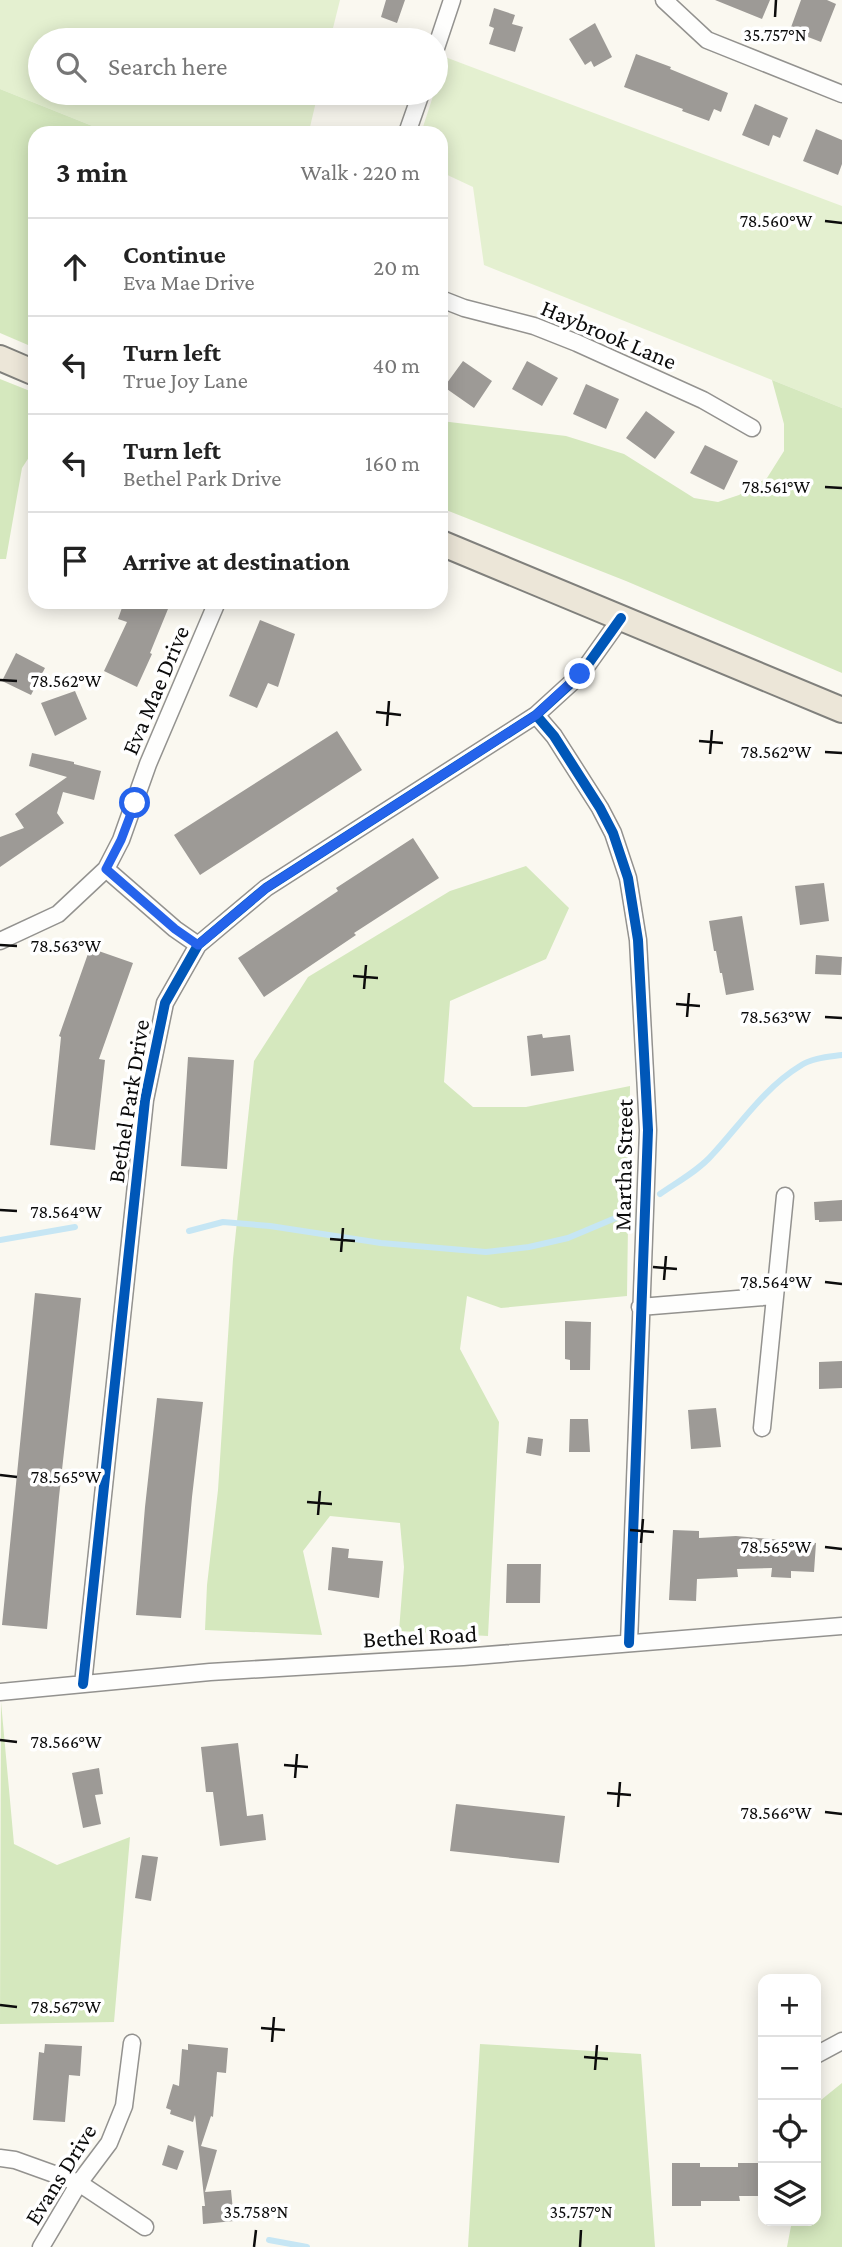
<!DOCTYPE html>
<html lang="en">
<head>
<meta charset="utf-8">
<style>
  :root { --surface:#fff; --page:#f2f2f2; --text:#222; --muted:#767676; --line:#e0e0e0 }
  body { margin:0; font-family:"Crimson Pro",serif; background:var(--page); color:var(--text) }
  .controls { position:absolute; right:21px; bottom:21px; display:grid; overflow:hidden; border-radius:14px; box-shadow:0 4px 18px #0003 }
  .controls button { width:63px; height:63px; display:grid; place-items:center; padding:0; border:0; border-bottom:2px solid var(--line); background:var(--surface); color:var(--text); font:35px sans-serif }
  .stop { position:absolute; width:21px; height:21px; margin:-16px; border:5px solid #2563eb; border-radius:50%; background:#fff }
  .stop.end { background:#2563eb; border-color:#fff; box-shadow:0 2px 7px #0008 }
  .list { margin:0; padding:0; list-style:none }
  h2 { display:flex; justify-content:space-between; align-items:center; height:91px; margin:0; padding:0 28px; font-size:30px }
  h2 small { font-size:23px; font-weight:400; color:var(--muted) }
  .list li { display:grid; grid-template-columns:46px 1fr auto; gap:21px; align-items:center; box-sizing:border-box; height:98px; padding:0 28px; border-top:2px solid var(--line) }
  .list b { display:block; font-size:26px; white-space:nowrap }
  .list p { margin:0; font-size:23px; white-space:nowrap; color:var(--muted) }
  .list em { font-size:23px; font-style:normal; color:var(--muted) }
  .icon { flex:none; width:38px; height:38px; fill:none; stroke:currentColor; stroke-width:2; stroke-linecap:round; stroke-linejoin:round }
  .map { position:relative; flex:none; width:842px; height:2247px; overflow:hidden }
  .search { position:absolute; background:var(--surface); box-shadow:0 4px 18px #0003; left:28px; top:28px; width:420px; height:77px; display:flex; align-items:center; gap:18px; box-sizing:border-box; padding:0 24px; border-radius:38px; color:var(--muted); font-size:26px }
  .panel { position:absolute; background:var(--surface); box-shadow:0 4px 18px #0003; left:28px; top:126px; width:420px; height:483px; border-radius:21px }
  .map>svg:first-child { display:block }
  .green { fill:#e4f0d0 }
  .forest { fill:#d5e8be }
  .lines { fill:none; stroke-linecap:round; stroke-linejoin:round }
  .stream { stroke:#c6e6f4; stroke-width:6 }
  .building { fill:#9d9a96 }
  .street-casing { stroke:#93928f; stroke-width:19 }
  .primary-casing { stroke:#80807c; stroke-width:28 }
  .street { stroke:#fefefd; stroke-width:16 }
  .primary { stroke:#ece6d8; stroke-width:24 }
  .cycleway-casing { stroke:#fff; stroke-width:15 }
  .cycleway { stroke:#0057b8; stroke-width:10 }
  .route { stroke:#2563eb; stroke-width:9 }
  .ticks { fill:none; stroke:#0c0c0c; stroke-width:2.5 }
  .labels { text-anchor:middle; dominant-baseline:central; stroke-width:7; stroke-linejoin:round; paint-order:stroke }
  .street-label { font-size:24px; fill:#0c0c0c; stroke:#fff }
  .ticks-label { font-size:18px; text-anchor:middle; fill:#0c0c0c; stroke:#fff; stroke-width:7; stroke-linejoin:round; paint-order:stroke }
</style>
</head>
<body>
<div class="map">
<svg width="842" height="2247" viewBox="0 0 842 2247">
  <rect width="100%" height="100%" fill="#faf8f0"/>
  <path class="green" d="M0 0H340L330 40H40V93H318L310 127 305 133H110L0 89Z
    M445 57 842 206V408L484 265 473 187 441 172V133H421L434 93H436Z"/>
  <path class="forest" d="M0 89 110 133H35V348L0 333Z
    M0 379 35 393V448L22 468 6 559H0Z
    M772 380 842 408V673L626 581 441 508V421L566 436 624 454 694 498 718 502 739 495 767 478 784 451V424Z
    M526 866 569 908 546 959 450 1001 444 1082 473 1107H526L630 1086 627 1296 501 1308 467 1296 460 1349 499 1422 488 1636 399 1631 404 1567 400 1523 330 1516 303 1551 322 1635 205 1630 207 1585 218 1490 233 1259 254 1061 308 977 450 891Z
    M1 1702 14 1844 57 1865 130 1837 114 2022 0 2024Z
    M480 2044 641 2054 655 2247H468Z
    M842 2083V2247H787L792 2221H816V2104Z"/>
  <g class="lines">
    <path class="stream" d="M660 1194C677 1182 698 1171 712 1155 740 1125 764 1088 800 1066 812 1058 828 1057 842 1055
      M189 1231 223 1222 270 1226 381 1243 486 1252 529 1247 568 1238 625 1214
      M0 1240 75 1227
      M269 2240 307 2247"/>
  </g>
  <path class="building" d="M386 0H405L397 23 381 17Z
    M715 0H770L762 19Z
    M801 0H827L836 4 821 42 790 30Z
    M494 8 515 15 512 24 523 27 515 52 489 44 494 28 489 26Z
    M595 23 612 57 594 67 591 61 585 65 569 39Z
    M636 54 671 67 670 69 728 93 721 112 714 109 709 121 682 111 683 109 624 87Z
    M755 104 788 118 780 138 773 135 769 146 742 135Z
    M816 129 842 140V164L838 175 803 161Z
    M463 361 492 381 474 408 444 387Z
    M527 361 558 378 542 406 512 389Z
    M586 384 619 399 606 429 573 414Z
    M646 411 675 432 655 459 626 438Z
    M705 445 738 461 724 490 690 473Z
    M124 602H150L168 609 150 653 152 654 137 687 104 671 127 622 118 619Z
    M260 620 295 634 278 687 268 683 257 708 229 696Z
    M16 653 45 668 31 695 2 681Z
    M75 691 87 719 55 736 41 703Z
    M337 731 362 770 200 875 174 835Z
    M32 753 74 762V764L101 771 94 800 63 792 57 813 64 823 0 867V837L24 828 15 814 67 777 29 766Z
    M413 838 439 878 354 933 356 935 264 997 238 958 338 891 336 888Z
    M824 883 829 921 800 925 795 886Z
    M742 916 754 990 726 995 722 973H720L716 951H714L709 921Z
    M90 948 133 963 99 1059 105 1060 95 1150 50 1145 61 1037 59 1036Z
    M816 955 842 957 841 975 815 974Z
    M542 1034 543 1038 570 1035 574 1071 531 1076 527 1036Z
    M188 1057 234 1060 227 1169 181 1166Z
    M842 1200V1221L819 1222V1220H815L814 1202Z
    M35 1293 81 1298 59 1497 47 1629 2 1625Z
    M565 1321 591 1322 590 1370H570V1360L565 1359Z
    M842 1361V1388L819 1389V1362Z
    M157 1398 203 1402 192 1497 181 1618 136 1615 145 1507Z
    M716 1408 721 1447 691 1449 688 1410Z
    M570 1419H588L590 1452H569Z
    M528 1437 543 1439 541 1456 526 1453Z
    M673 1530 699 1531V1538L736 1536 816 1543 814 1572 791 1571V1578L771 1577 772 1568 737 1569 738 1577 697 1579 696 1601 669 1600Z
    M332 1547 349 1549 348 1558 383 1561 379 1598 328 1590Z
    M507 1564H541L540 1603H506Z
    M238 1743 247 1816 263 1814 266 1840 220 1846 213 1792H206L201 1747Z
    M99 1768 103 1794 95 1795 101 1824 83 1828 72 1773Z
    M456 1804 565 1816 559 1863 450 1851Z
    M142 1855 158 1857 151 1901 135 1898Z
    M45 2044 82 2046 80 2076 69 2075 65 2122 33 2120 39 2052 44 2053Z
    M188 2044 228 2048 226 2073 217 2072 213 2117 211 2116 201 2146 217 2150 205 2192 231 2190 234 2221 203 2224 202 2206H205L195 2115 193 2122 170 2114 171 2110 166 2108 173 2084 179 2086 182 2049 188 2050Z
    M168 2145 184 2151 177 2170 162 2165Z
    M672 2163H700V2167H738V2163H763V2196H739L740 2201H701V2206H672Z"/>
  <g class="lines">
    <defs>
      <path id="street" d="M664 0 707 40 842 94
        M436 48 452 0
        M407 133 421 93
        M441 299 464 308 534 326 577 343 703 400 752 428
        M536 715 554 736 600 808 613 833 628 878 638 940 648 1130 629 1643
        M106 869 175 929 198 945
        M0 941 58 914 106 869 121 840 148 764 217 602
        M640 1307 775 1296
        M762 1428 785 1196
        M83 1684 145 1100 165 1003 198 945 266 888 536 715 581 674 621 618
        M0 1692 210 1672 463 1657 842 1626
        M816 2055 842 2041
        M0 2158 15 2160 79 2183 145 2227
        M41 2247 79 2183 109 2143 124 2106 132 2043"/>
      <path id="primary" d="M0 358 35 373
        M441 543 842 710"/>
    </defs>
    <use href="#street" class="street-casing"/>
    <use href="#primary" class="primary-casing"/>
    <use href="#street" class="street"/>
    <use href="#primary" class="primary"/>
    <defs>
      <path id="cycleway" d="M536 715 554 736 600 808 613 833 628 878 638 940 648 1130 629 1643
        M83 1684 145 1100 165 1003 198 945 266 888 536 715 581 674 621 618"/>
    </defs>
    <use href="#cycleway" class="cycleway-casing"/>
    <use href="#cycleway" class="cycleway"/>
  </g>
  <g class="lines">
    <path class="route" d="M135 803 121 840 106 869 175 929 198 945 266 888 536 715 580 674"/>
  </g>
  <path class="ticks" d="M775 17 776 0M825 221 842 223M825 487 842 488M0 680 17 681M376 712 401 715M387 726 389 701M699 741 723 743M825 752 842 753M710 754 712 730M0 945 17 946M353 976 378 978M364 989 366 965M676 1004 700 1006M687 1017 689 993M825 1017 842 1018M0 1210 17 1211M330 1239 355 1241M341 1252 343 1228M653 1267 677 1269M664 1280 666 1256M825 1282 842 1284M0 1475 17 1477M307 1502 332 1504M318 1515 320 1491M630 1530 654 1532M641 1543 643 1519M825 1547 842 1549M0 1740 17 1742M284 1765 308 1767M295 1778 297 1754M607 1793 631 1795M618 1807 620 1782M825 1812 842 1814M0 2005 17 2007M261 2028 285 2030M272 2042 274 2017M584 2057 608 2059M595 2070 597 2045M254 2247 256 2230M580 2247 581 2230"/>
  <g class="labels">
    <g class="street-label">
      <text transform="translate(609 334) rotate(23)">Haybrook Lane</text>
      <text transform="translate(155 690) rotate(-67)">Eva Mae Drive</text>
      <text transform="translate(128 1101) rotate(-81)">Bethel Park Drive</text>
      <text transform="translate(623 1165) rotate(-89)">Martha Street</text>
      <text transform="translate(420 1636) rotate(-3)">Bethel Road</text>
      <text transform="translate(60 2174) rotate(-58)">Evans Drive</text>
    </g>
  </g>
  <g class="ticks-label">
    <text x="775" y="41">35.757°N</text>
    <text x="776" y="227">78.560°W</text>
    <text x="776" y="493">78.561°W</text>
    <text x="66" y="687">78.562°W</text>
    <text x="776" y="758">78.562°W</text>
    <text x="66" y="952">78.563°W</text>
    <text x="776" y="1023">78.563°W</text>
    <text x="66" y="1218">78.564°W</text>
    <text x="776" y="1288">78.564°W</text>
    <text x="66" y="1483">78.565°W</text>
    <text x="776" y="1553">78.565°W</text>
    <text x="66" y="1748">78.566°W</text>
    <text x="776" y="1819">78.566°W</text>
    <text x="66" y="2013">78.567°W</text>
    <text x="256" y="2218">35.758°N</text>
    <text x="581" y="2218">35.757°N</text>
  </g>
</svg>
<div class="controls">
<button>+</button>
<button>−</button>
<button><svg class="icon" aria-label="locate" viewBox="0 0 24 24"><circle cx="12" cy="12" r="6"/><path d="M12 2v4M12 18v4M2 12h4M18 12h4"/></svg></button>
<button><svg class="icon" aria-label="layers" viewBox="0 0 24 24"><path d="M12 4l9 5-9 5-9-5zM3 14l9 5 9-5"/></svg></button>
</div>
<div class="stop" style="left:135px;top:803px"></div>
<div class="stop end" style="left:580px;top:674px"></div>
<div class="search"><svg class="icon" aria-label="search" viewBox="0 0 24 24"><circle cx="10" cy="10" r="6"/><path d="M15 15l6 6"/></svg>Search here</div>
<section class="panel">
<h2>3 min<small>Walk · 220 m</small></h2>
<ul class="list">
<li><svg class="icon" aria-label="ahead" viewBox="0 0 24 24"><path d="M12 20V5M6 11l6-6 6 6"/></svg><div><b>Continue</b><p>Eva Mae Drive</p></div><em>20 m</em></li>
<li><svg class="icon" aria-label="left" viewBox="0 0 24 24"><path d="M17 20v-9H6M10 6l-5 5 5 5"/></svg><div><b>Turn left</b><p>True Joy Lane</p></div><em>40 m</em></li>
<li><svg class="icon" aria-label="left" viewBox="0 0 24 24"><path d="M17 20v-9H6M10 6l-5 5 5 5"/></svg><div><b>Turn left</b><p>Bethel Park Drive</p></div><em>160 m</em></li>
<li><svg class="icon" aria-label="arrive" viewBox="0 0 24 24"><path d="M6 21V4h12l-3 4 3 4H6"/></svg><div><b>Arrive at destination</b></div></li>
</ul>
</section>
</div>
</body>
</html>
